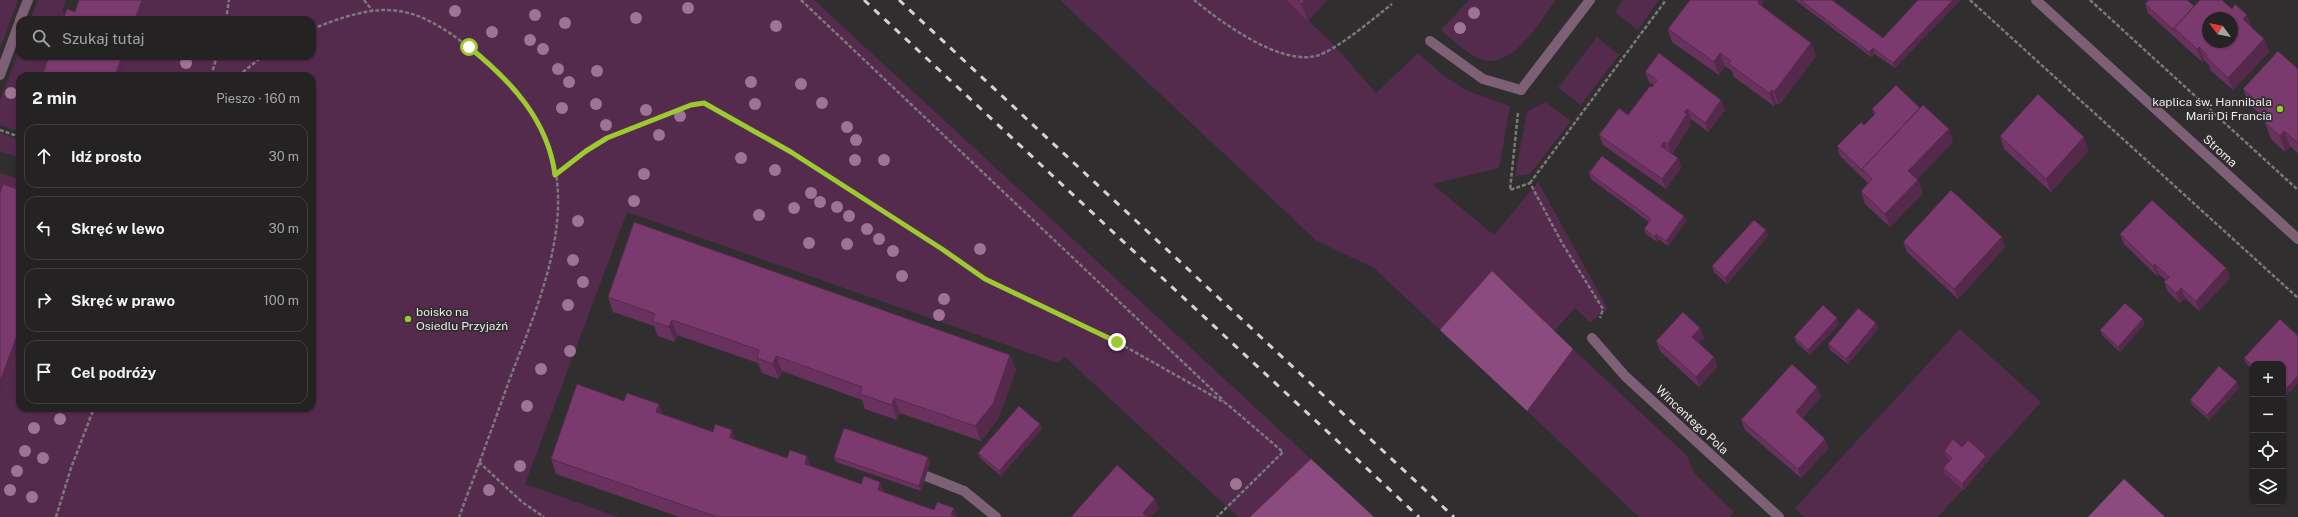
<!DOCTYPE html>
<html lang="pl">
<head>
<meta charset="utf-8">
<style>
  :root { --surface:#252224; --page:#2d2a2c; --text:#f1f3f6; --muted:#a3a4a6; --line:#423f41 }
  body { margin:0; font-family:"Public Sans",sans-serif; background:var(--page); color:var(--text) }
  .controls { position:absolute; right:12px; bottom:12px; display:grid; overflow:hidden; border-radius:8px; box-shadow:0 1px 3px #0004 }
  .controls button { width:36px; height:36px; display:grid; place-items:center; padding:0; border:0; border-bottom:1px solid var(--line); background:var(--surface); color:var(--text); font:20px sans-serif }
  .compass { position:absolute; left:2202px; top:12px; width:36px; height:36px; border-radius:50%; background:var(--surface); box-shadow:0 1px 3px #0004; rotate:302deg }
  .stop { position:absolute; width:12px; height:12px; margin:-9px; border:3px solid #9dca30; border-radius:50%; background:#fff }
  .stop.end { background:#9dca30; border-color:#fff; box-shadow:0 1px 4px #0008 }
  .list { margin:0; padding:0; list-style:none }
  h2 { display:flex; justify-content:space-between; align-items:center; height:52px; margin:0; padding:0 16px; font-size:17px }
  h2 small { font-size:13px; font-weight:400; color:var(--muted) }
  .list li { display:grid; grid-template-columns:26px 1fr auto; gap:12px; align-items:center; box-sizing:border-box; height:64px; margin:0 8px 8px; padding:0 8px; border:1px solid var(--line); border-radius:12px }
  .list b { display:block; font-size:15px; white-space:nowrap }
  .list em { font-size:13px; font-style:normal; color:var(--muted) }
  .icon { flex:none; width:22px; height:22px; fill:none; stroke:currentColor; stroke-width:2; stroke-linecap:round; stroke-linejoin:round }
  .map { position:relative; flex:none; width:2298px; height:517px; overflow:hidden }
  .search { position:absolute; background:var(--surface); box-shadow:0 1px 3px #0004; left:16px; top:16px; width:300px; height:44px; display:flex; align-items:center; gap:10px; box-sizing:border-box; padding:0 14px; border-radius:12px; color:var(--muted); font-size:15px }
  .panel { position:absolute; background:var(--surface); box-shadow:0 1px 3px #0004; left:16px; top:72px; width:300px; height:340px; border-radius:12px }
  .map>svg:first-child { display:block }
  .green { fill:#552b4d }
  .forest { fill:#8c4b7f }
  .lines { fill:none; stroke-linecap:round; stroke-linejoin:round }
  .path { stroke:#7b787a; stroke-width:2.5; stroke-dasharray:4 2; stroke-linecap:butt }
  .service { stroke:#7d5f76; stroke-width:10 }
  .minor { stroke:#7d5f76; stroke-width:10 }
  .tertiary { stroke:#7d5f76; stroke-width:10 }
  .rail { stroke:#d4d2d3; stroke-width:3; stroke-dasharray:7 7; stroke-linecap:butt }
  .tree { fill:#9e7394 }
  .wall { fill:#69325e }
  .shaded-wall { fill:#55294c }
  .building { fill:#7a3a6d; stroke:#55294c; fill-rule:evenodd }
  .route { stroke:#9dca30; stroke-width:5 }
  .poi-dot { fill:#9dca30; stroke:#312e30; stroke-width:1.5 }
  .labels { text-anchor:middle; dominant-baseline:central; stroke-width:3.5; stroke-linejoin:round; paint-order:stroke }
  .poi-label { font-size:12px; fill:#eae8e9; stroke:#312e30; text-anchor:end }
  .street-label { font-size:12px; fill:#eae8e9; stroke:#312e30 }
</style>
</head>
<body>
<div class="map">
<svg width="2298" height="517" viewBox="0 0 2298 517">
  <rect width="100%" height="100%" fill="#312e30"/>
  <path class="green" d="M0 0H18L0 48Z
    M38 0H66L62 12 69 15 67 20H30Z
    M146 0H814L1311 459 1250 517H1238L1065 357 1058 363 627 212 525 484 618 517H0V392L20 338V408H312V76H118L126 56H312V20H139Z
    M1060 0H1286L1332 43 1376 93 1418 53 1439 72 1465 90 1510 106 1499 168 1432 184 1494 235 1538 182 1608 309 1590 322 1575 308 1554 331 1492 271 1440 330 1374 268 1317 241Z
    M1469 0H1556C1538 23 1510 76 1475 57 1463 50 1452 39 1441 30Z
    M1623 0H1659L1638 30 1617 14 1616 10Z
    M1597 37 1619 55 1581 105 1558 88Z
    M20 48V56H53L46 76H20V132L0 125V101Z
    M1545 102 1571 121 1530 174 1515 176 1527 112Z
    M0 133 20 140V158L0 151Z
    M0 173 20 180V195L0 203Z
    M1960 329 2041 402 1938 517H1804L1795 508Z
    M1573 349 1687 456 1695 474 1734 512 1730 517H1639L1527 411Z"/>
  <path class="forest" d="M1492 271 1573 349 1527 411 1440 330Z
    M1311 459 1374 517H1250Z
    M2124 479 2165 517H2088Z"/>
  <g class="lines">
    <path class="path" d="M364 0 372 10
      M801 0 1224 401
      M1194 0C1221 22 1279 65 1316 56 1337 50 1374 18 1392 4
      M1970 0 2298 298
      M2090 0 2298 190
      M226 20 229 0
      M312 29C382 1 411 1 471 49 502 73 530 101 546 138 579 216 537 307 509 381 493 426 476 472 459 517
      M211 76 217 56
      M238 76 263 56
      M1518 113 1510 190 1530 183 1562 243 1603 309 1600 318
      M0 130 20 137
      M555 175 586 151 607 138 691 105 704 103 791 152 942 249 985 279 1117 342 1227 404 1283 452 1217 517
      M1530 183 1666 0
      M479 462 522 502 544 517
      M56 517 71 468 94 408"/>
    <path class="service" d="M1430 41 1483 79 1521 90
      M926 476 964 491 996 517"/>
    <path class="minor" d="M20 20 28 0
      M0 75 20 21
      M1521 90 1590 0
      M1592 338 1625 376 1779 517"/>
    <path class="tertiary" d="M2036 0 2298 239"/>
    <path class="rail" d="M864 0 1419 517
      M899 0 1454 517"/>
  </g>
  <g class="tree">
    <circle cx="688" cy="8" r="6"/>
    <circle cx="455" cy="11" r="6"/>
    <circle cx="1474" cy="13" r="6"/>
    <circle cx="535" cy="15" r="6"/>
    <circle cx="636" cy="18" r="6"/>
    <circle cx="565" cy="23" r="6"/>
    <circle cx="776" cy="26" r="6"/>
    <circle cx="1460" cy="28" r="6"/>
    <circle cx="492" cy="32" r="6"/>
    <circle cx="530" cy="40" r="6"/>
    <circle cx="543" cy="49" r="6"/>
    <circle cx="186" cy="63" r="6"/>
    <circle cx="558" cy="69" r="6"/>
    <circle cx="597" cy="71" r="6"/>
    <circle cx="569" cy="82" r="6"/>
    <circle cx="751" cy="82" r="6"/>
    <circle cx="801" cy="84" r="6"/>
    <circle cx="11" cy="93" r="6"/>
    <circle cx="822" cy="103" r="6"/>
    <circle cx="596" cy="104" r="6"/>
    <circle cx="755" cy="104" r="6"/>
    <circle cx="562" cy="108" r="6"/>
    <circle cx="646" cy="110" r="6"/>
    <circle cx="680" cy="116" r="6"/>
    <circle cx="606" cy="125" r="6"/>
    <circle cx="847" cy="127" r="6"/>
    <circle cx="659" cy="135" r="6"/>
    <circle cx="856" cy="140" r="6"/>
    <circle cx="741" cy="158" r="6"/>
    <circle cx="855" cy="160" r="6"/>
    <circle cx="884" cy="160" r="6"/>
    <circle cx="775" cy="170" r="6"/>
    <circle cx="644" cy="174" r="6"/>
    <circle cx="811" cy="193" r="6"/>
    <circle cx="634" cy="201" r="6"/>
    <circle cx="820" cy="202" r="6"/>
    <circle cx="837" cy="207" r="6"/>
    <circle cx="794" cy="208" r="6"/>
    <circle cx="759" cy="215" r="6"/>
    <circle cx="849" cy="216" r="6"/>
    <circle cx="578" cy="221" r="6"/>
    <circle cx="867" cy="229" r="6"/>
    <circle cx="879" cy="239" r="6"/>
    <circle cx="809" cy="243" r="6"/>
    <circle cx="847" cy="244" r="6"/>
    <circle cx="980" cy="249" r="6"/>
    <circle cx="893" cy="251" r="6"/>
    <circle cx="573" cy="260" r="6"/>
    <circle cx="902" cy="276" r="6"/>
    <circle cx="583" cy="282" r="6"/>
    <circle cx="944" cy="299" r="6"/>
    <circle cx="568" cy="305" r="6"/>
    <circle cx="939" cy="315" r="6"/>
    <circle cx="570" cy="351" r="6"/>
    <circle cx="541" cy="369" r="6"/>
    <circle cx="527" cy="406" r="6"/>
    <circle cx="60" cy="419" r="6"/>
    <circle cx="34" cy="428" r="6"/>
    <circle cx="25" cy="451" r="6"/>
    <circle cx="43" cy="458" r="6"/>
    <circle cx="520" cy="466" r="6"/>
    <circle cx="17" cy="471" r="6"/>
    <circle cx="1236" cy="484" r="6"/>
    <circle cx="10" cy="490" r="6"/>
    <circle cx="489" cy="490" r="6"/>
    <circle cx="32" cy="497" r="6"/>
  </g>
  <path class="wall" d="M1286 0H1327L1308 21Z
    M1795 0H1832L1883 38 1918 0H1960L1895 68 1875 54 1871 57Z
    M2145 4 2194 6 2251 27 2264 39 2269 52 2233 90 2210 70 2209 65 2204 60 2202 62 2148 13Z
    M1763 7 1811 43 1816 56 1779 105 1776 103 1774 106 1734 77 1732 71 1725 66 1719 75 1672 42 1668 29Z
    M2298 69V153L2290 146 2285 152 2271 139 2265 123 2267 121 2249 104 2243 89Z
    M1645 72 1721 100 1725 110 1708 132 1691 119 1689 121 1691 124 1672 154 1678 158 1681 168 1666 189 1603 145 1599 135 1628 115 1652 87 1654 85 1649 82Z
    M1872 109 1953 142 1917 179 1918 180 1923 193 1890 227 1865 204 1861 191 1868 183 1840 156 1837 146 1864 125 1874 115Z
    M2000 136 2089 150 2051 192 2004 149Z
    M1589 173 1684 216 1686 221 1668 246 1658 239 1657 242 1646 234 1644 229 1649 222 1591 179Z
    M2120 234 2226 268 2230 278 2199 311 2185 298 2180 303 2168 292 2164 282 2166 280 2159 274 2157 276 2124 244Z
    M1768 236 1727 284 1714 272 1712 266Z
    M1903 242 2005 247 1958 299 1907 252Z
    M608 297 1010 355 1016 370 998 419 981 441 900 413 897 420 865 409 862 400 782 371 779 379 762 373 758 363 677 335 675 342 658 336 654 326 613 312Z
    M1837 318 1839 324 1810 355 1796 342 1794 337Z
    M1876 323 1878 329 1848 364 1830 350 1828 344Z
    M2145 324 2120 352 2102 335 2100 330Z
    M1700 328 1704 338 1699 343 1714 357 1717 367 1699 387 1660 351 1656 341Z
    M2298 336V383L2284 398 2283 397V364H2253V370L2246 363 2244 358Z
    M2237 382 2239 388 2209 420 2192 405 2190 400Z
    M1817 387 1821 397 1802 418 1825 439 1828 449 1801 478 1745 430 1741 420Z
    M663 414 787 458 807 456 811 466 934 510 957 517H679L556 474 551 459Z
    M1040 424 1042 429 1001 476 980 458 978 453Z
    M1962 447 1986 456 1988 461 1964 490 1945 474 1943 468 1950 460 1946 456 1944 451Z
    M834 457H928L930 463 921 491 836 462Z"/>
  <path class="shaded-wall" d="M142 0H146L139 20H135Z
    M1305 0H1327L1308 21 1301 4Z
    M1758 0H1763V17L1759 4Z
    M1953 0H1960L1895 68 1893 63Z
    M2247 15 2252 28 2243 19Z
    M2264 39 2269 52 2233 90 2228 78Z
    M1811 43 1816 56 1779 105 1774 92Z
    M2199 47 2204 60 2202 62 2197 49Z
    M1873 48 1875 54 1871 57 1869 52Z
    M1720 53 1725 66 1719 75 1714 62Z
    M122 56H126L118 76H115Z
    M1772 90 1776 103 1774 106 1769 93Z
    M1721 100 1725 110 1708 132 1705 123Z
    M1687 109 1691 119 1689 121 1691 124 1671 154 1668 144 1684 112Z
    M1949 129 1953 142 1913 184 1908 171Z
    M2284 131 2290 146 2285 152 2280 136Z
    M2084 137 2089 150 2051 192 2046 179Z
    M1664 142 1667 151 1661 146Z
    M1678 158 1681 168 1666 189 1662 179Z
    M1918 180 1923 193 1890 227 1885 214Z
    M1684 216 1686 221 1668 246 1666 241Z
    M1766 230 1768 236 1727 284 1725 278Z
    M1656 234 1658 239 1657 242 1655 237Z
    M2002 237 2005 247 1958 299 1954 289Z
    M2155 264 2159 274 2157 276 2153 266Z
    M2226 268 2230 278 2199 311 2196 301Z
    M2181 288 2185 298 2180 303 2176 293Z
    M1837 318 1839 324 1810 355 1808 350Z
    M2143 319 2145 324 2120 352 2118 347Z
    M672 320 677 335 675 342 669 327Z
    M1876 323 1878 329 1848 364 1846 359Z
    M20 327V338L0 392V382Z
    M1700 328 1704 338 1695 347 1692 337Z
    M1010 355 1016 370 998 419 981 441 975 426Z
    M776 356 782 371 779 379 773 364Z
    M1714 357 1717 367 1699 387 1696 377Z
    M2298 376V383L2284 398 2283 395V392Z
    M2237 382 2239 388 2209 420 2207 415Z
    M1817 387 1821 397 1799 422 1796 412Z
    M894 398 900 413 897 420 892 405Z
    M659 404 665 419 656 412Z
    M1040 424 1042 429 1001 476 999 471Z
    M732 430 738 446 730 438Z
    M1825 439 1828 449 1801 478 1798 469Z
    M807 456 813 471 805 464Z
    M1986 456 1988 461 1964 490 1962 484Z
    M928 457 930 463 921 491 919 486Z
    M880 482 886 497 878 490Z
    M1155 499 1159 509 1151 517H1144L1143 513Z
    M954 508 957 517H952L951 515Z"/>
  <path class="building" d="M79 0H142L135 20H63L67 9 75 12Z
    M1298 0H1305L1301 4Z
    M1690 0H1758L1759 4 1811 43 1774 92 1772 90 1769 93 1729 64 1731 61 1720 53 1714 62 1668 29Z
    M1800 0H1832L1883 38 1918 0H1953L1893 63 1873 48 1869 52Z
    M2148 0H2187L2194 6 2174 28 2175 31 2145 4Z
    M2200 0H2222L2232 9 2235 4 2247 15 2243 19 2264 39 2228 78 2206 57 2207 55 2199 47 2197 49 2174 28ZM2208 18H2232V42H2208Z
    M2278 51 2298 69V143L2284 131 2280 136 2265 123 2272 116 2243 89Z
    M1659 53 1721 100 1705 123 1687 109 1684 112 1687 114 1668 144 1664 142 1661 146 1678 158 1662 179 1599 135 1619 108 1628 115 1650 86 1652 87 1657 80 1645 72Z
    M49 56H122L115 76H42Z
    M1896 85 1920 108 1862 169 1863 171 1837 146 1861 122 1864 125 1876 113 1872 109Z
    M2038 94 2084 137 2046 179 2000 136Z
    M1923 105 1949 129 1908 171 1918 180 1885 214 1861 191 1872 179 1862 169Z
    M1602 156 1684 216 1666 241 1656 234 1655 237 1644 229 1651 219 1589 173Z
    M3 184 20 190V327L0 382V192Z
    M1951 190 2002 237 1954 289 1903 242Z
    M2152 200 2226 268 2196 301 2181 288 2176 293 2164 282 2169 277 2155 264 2153 266 2120 234Z
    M1754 220 1766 230 1725 278 1712 266Z
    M634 222 1010 355 993 404 975 426 894 398 892 405 860 394 862 387 776 356 773 364 757 358 759 350 672 320 669 327 652 321 655 314 608 297Z
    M2125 303 2143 319 2118 347 2100 330Z
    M1823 305 1837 318 1808 350 1794 337Z
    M1858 308 1876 323 1846 359 1828 344Z
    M1683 312 1700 328 1692 337 1714 357 1696 377 1656 341Z
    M2280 319 2298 336V376L2283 392V364H2253V366L2244 358Z
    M1792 364 1817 387 1796 412 1825 439 1798 469 1741 420Z
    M2219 366 2237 382 2207 415 2190 400Z
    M577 384 624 401 627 393 659 404 656 412 713 432 715 424 732 430 730 438 787 458 790 450 807 456 805 464 861 484 864 476 880 482 878 490 934 510 937 502 954 508 951 515 956 517H717L551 459Z
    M1019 406 1040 424 999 471 978 453Z
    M844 428 928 457 919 486 834 457Z
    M1953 439 1962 447 1968 440 1986 456 1962 484 1943 468 1952 458 1944 451Z
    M1117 465 1155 499 1143 513 1147 517H1071Z"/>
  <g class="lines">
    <path class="route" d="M469 47C511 81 548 120 555 175L586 151 607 138 691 105 704 103 791 152 942 249 985 279 1117 342"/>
  </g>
  <g class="poi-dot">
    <circle cx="2280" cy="109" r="4"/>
    <circle cx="408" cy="319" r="4"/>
  </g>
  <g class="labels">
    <g class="poi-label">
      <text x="2272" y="102">kaplica św. Hannibala<tspan x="2272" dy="14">Marii Di Francia</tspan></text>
      <text x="416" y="312" text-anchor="start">boisko na<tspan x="416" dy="14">Osiedlu Przyjażń</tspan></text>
    </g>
    <g class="street-label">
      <text transform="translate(2220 151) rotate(42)">Stroma</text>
      <text transform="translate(1692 420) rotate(43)">Wincentego Pola</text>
    </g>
  </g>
</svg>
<div class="controls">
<button>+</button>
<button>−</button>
<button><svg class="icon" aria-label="locate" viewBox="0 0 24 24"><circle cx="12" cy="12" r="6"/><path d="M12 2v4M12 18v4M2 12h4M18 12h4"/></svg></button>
<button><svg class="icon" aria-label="layers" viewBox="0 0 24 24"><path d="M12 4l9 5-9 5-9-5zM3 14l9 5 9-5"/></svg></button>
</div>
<svg class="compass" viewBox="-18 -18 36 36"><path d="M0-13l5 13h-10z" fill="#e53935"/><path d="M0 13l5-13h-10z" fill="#a3a4a6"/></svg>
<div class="stop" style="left:469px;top:47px"></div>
<div class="stop end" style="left:1117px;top:342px"></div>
<div class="search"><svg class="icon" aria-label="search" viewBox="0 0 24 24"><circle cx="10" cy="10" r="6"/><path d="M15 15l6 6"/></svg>Szukaj tutaj</div>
<section class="panel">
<h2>2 min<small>Pieszo · 160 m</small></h2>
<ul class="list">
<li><svg class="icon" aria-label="ahead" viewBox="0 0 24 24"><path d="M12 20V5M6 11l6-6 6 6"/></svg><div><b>Idź prosto</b></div><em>30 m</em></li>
<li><svg class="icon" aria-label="left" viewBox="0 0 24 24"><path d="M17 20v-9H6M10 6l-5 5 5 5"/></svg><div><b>Skręć w lewo</b></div><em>30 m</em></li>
<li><svg class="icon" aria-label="right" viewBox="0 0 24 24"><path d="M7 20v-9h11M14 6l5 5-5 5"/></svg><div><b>Skręć w prawo</b></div><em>100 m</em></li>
<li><svg class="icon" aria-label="arrive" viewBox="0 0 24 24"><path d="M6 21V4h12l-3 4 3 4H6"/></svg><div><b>Cel podróży</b></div></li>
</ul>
</section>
</div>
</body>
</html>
